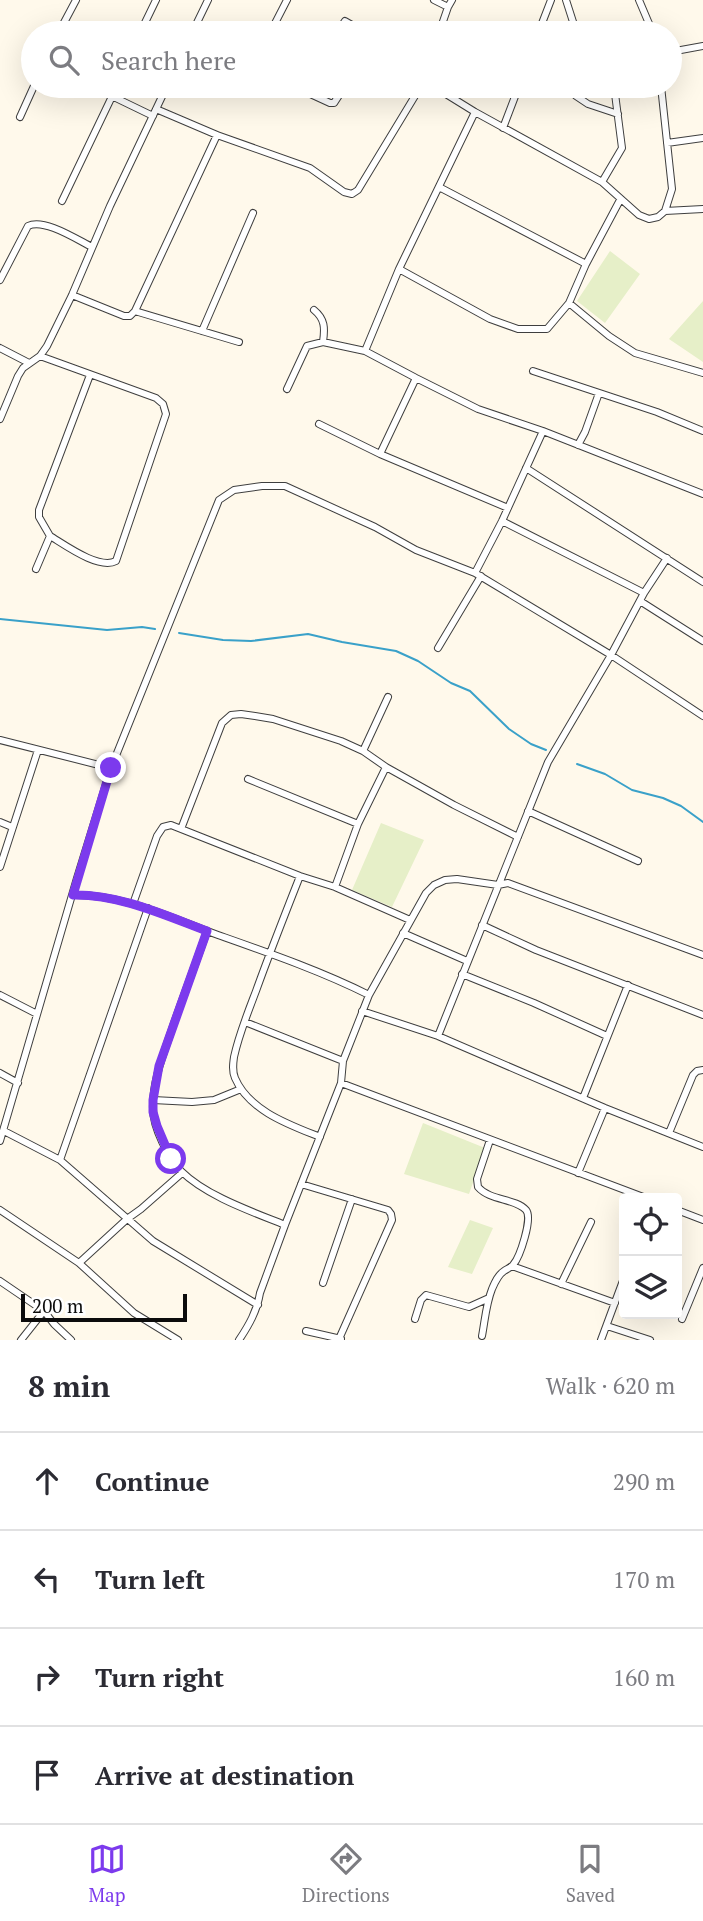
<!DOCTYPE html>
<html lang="en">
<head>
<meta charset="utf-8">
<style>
  :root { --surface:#fff; --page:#f7f7f7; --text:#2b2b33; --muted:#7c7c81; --line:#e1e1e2; --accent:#7c3aed }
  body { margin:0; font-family:"PT Serif",serif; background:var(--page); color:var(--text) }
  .controls { position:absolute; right:21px; bottom:21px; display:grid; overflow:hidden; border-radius:7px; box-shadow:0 7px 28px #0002 }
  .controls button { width:63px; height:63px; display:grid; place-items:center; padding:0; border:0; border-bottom:2px solid var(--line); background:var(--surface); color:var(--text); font:35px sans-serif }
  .scale { position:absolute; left:21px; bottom:18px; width:166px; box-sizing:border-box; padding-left:7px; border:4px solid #0c0c0c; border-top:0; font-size:19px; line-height:24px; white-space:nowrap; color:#0c0c0c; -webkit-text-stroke:5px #fff; paint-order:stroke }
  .stop { position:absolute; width:21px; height:21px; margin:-16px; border:5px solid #7c3aed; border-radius:50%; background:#fff }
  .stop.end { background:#7c3aed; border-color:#fff; box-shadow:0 2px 7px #0008 }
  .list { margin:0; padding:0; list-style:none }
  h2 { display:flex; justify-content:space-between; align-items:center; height:91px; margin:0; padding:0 28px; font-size:30px }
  h2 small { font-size:23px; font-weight:400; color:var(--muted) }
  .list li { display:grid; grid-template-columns:46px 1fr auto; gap:21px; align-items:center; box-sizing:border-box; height:98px; padding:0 28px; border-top:2px solid var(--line) }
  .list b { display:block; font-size:26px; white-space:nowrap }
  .list em { font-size:23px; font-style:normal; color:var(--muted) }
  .icon { flex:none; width:38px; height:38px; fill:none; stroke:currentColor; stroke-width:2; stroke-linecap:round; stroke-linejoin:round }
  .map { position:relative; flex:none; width:703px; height:1340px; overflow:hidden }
  .search { position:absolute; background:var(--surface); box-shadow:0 7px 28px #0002; left:21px; right:21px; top:21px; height:77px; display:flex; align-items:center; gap:18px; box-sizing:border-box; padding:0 24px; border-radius:38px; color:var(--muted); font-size:26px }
  .sheet { height:483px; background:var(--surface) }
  nav { display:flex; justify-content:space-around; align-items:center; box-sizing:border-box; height:98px; border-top:2px solid var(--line); background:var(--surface); font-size:19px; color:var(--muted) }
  nav a { display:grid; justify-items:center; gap:4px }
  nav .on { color:var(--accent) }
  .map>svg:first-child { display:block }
  .pitch { fill:#e6efc8 }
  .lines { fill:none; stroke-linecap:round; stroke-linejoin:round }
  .stream { stroke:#3aa1c9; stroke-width:2 }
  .minor-casing { stroke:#3f3f3f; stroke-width:8 }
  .minor { stroke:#fff; stroke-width:6 }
  .route { stroke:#7c3aed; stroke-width:9 }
</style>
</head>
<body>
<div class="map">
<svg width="703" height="1340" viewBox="0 0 703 1340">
  <rect width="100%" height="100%" fill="#fff9eb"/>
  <path class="pitch" d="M610 251 640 274 605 323 577 301Z
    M703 301V362L669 339Z
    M381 823 424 840 392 907 352 890Z
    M423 1123 485 1148 469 1194 404 1174Z
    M470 1220 493 1228 472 1274 448 1267Z"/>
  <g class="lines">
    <path class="stream" d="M0 619 107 630 142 627 155 629
      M179 633 223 640 251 641 308 634 342 642 396 651 418 661 451 683 470 691 509 729 531 744 546 750
      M577 764 605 774 632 790 663 798 681 806 703 822"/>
    <defs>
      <path id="minor" d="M434 0 448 7
        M566 0 575 28
        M639 0 653 33
        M540 30 565 26 575 28 579 33
        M539 31 551 0
        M59 32 76 0
        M140 33 156 0
        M192 33 208 0
        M270 33 287 0
        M337 33 345 21 366 33
        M374 33H375
        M439 33 448 7 452 0
        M670 52 703 46
        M91 86 153 116
        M293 86 330 103H334L345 86
        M433 86 475 112 602 182 639 215 649 219 658 217 665 211 703 209
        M661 86 672 189 665 211
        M576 96 588 104 618 114
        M156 109 217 135 310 168 344 192 352 194 358 190 421 86
        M20 117 34 86
        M503 128 519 86
        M667 143 703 138
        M602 182 622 148 614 86
        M439 187 586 264
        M62 201 117 86
        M399 269 490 319 518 329H547L569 303 586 264 620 200
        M0 280 28 226C44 218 76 239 92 247
        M72 295 124 316H130L135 311 217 135
        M569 303 609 336 635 353 703 373
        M314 310C325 319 325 328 323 342
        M135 311 239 342
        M202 331 253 213
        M0 348 29 363
        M365 351 399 269 475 112
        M40 356 156 398 163 404 166 414 116 561C99 570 65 545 50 536
        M533 371 657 412 703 431
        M287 389 307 346 323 342 365 351 416 378 478 409 543 431 703 494
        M0 419 18 376 23 368 40 356 47 346 72 295 110 206 167 86
        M319 424 380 454 508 508
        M578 445 585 432 599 393
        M380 454 416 378
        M526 468 703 582
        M502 521 644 593
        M36 569 50 536 39 517V510L90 375
        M475 573 502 521 543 431
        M640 601 703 641
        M438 648 481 576
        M0 740 111 768
        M363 751 388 697
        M248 779 358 824
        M528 811 638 861
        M0 822 12 827
        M181 829 222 723 231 715 241 714 255 716 273 719 341 741 363 751 386 767 454 805 518 837
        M0 867 38 750
        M300 876C285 914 270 952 256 991 248 1012 239 1034 234 1057 233 1064 232 1071 235 1078 249 1111 290 1125 320 1137
        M335 887 358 824 386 767
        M73 895C123 894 172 918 218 935 269 953 321 971 369 995
        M133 904 157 836 163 827 171 825 300 876 335 887 410 920
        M482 925 536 950 703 1015
        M207 931C196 963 184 994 173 1026 164 1053 152 1081 153 1109 153 1127 168 1158 181 1171 206 1196 253 1212 285 1225
        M403 933 467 961
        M462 974 534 1003 607 1036
        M0 995 37 1014
        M362 1011 438 1036 605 1108 703 1147
        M245 1022 343 1061
        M438 1036 548 762 611 655 644 593 667 558
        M0 1073 18 1083
        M341 1083 646 1198
        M583 1098 628 985
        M153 1100 192 1102 214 1100 241 1089
        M4 1131 60 1160 153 1241 258 1305
        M669 1133 693 1075 697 1071 703 1070
        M0 1141 77 878 111 768 219 500 234 490 262 486H285L375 527 416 550 475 573 611 655 703 716
        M60 1160 148 908
        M578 1173 605 1108
        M301 1184 388 1210 391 1214 392 1220 339 1339
        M0 1210 79 1263 134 1313 178 1340
        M677 1210 703 1220
        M79 1263 127 1219 141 1209 182 1173
        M512 1266 615 1303
        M0 1281 44 1311 54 1324 71 1340
        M323 1283 352 1199
        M561 1284 591 1222
        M415 1319 421 1300 426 1295 469 1307 489 1298
        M682 1319 703 1268
        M607 1326 650 1340
        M306 1331 341 1339
        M482 1336C485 1320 486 1304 492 1289 495 1282 498 1275 504 1271 507 1269 510 1268 513 1265 520 1257 533 1218 526 1210 515 1198 490 1201 478 1187L477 1179 490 1140
        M21 1340 44 1311
        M239 1340C249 1325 257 1311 260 1293L285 1225 341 1083 343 1061 369 995 426 893 434 885 445 880 457 879 498 885 508 883 703 955
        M601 1340 624 1278"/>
    </defs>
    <use href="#minor" class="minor-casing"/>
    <use href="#minor" class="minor"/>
  </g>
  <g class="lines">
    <path class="route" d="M111 768 73 895C119 894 164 915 207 931L159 1066 153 1100V1112L157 1126 171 1159"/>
  </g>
</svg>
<div class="controls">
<button><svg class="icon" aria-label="locate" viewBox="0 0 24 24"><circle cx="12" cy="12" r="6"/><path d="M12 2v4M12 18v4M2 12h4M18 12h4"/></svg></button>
<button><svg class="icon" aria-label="layers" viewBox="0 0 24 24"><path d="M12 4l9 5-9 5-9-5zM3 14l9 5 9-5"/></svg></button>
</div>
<div class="scale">200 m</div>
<div class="stop" style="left:171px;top:1159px"></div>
<div class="stop end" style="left:111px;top:768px"></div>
<div class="search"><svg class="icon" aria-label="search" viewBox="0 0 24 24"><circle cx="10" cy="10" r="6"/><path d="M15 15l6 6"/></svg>Search here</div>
</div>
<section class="sheet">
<h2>8 min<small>Walk · 620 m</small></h2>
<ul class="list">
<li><svg class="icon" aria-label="ahead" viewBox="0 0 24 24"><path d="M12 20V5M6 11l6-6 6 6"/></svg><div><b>Continue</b></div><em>290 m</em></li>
<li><svg class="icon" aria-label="left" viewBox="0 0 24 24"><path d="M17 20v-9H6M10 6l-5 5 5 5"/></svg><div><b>Turn left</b></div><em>170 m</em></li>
<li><svg class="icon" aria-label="right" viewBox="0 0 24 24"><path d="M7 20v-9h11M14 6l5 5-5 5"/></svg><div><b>Turn right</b></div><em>160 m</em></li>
<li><svg class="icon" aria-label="arrive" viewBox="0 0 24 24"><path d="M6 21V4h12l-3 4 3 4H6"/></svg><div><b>Arrive at destination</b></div></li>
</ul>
</section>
<nav>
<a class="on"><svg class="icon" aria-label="map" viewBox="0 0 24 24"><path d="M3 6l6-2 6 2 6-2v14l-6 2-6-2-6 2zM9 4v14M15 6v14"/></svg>Map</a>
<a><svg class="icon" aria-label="directions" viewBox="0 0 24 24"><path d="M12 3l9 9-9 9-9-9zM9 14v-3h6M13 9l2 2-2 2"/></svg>Directions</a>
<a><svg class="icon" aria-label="saved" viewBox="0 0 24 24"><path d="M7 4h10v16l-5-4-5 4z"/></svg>Saved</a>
</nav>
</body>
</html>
